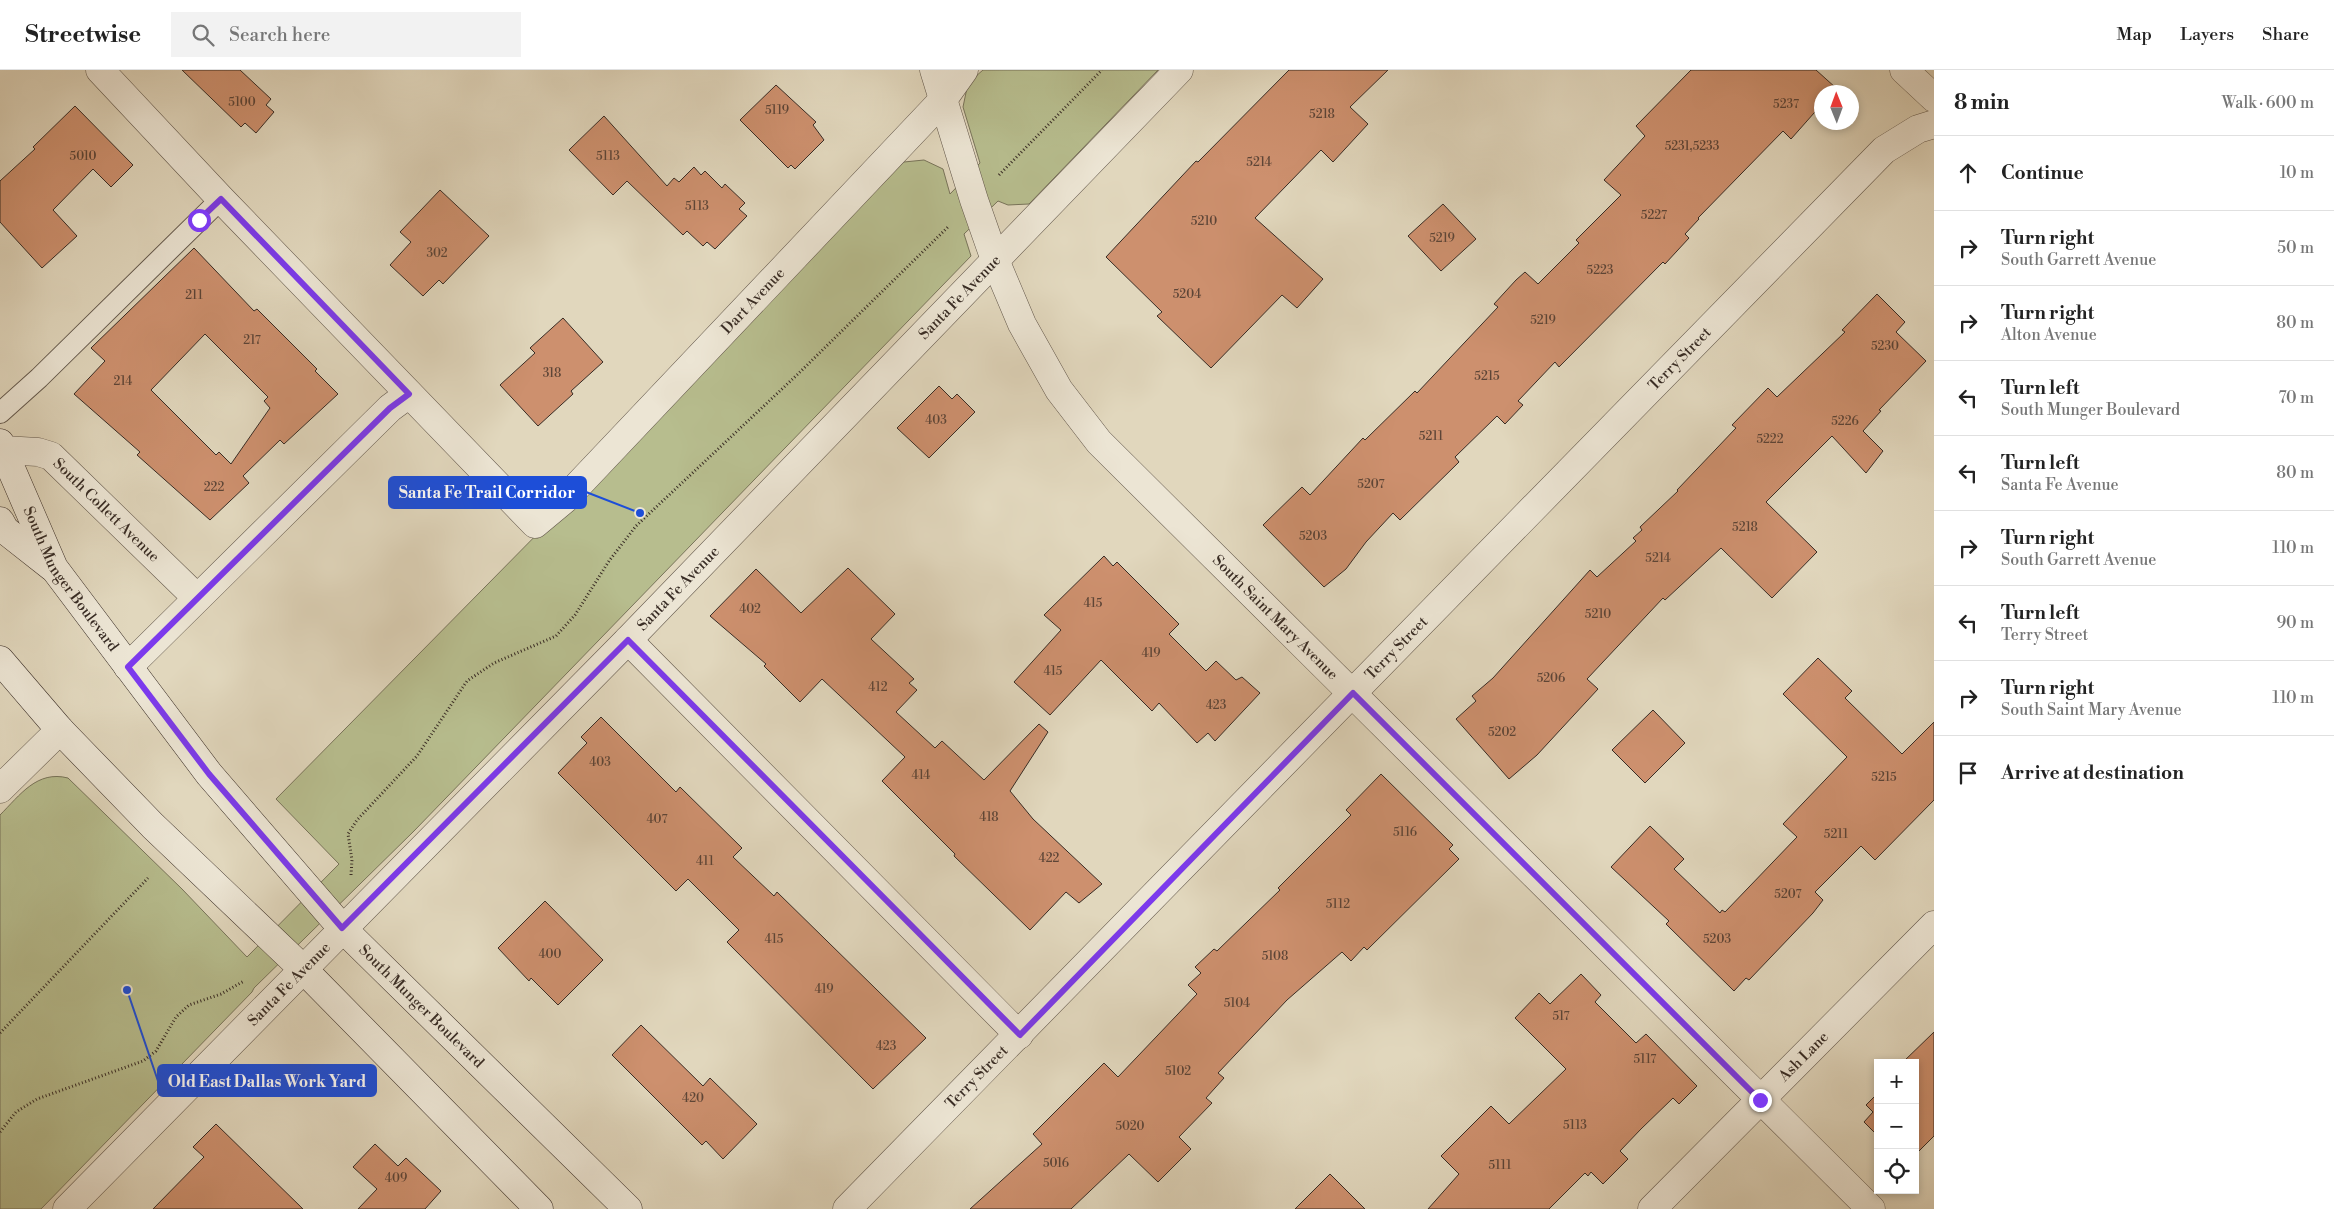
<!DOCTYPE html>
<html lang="en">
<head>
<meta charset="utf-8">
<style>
  :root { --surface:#fff; --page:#f2f2f2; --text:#222; --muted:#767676; --line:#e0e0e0 }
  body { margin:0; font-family:"Libre Bodoni",serif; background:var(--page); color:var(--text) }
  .controls { position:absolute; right:15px; bottom:15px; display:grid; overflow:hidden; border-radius:0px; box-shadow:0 2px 8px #0003 }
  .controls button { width:45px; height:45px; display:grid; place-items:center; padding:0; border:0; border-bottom:1px solid var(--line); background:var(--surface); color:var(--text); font:25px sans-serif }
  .compass { position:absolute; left:1814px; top:15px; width:45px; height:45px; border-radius:50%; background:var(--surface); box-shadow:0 2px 8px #0003; rotate:359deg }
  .stop { position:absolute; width:15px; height:15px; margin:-11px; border:4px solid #7c3aed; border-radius:50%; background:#fff }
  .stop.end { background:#7c3aed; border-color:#fff; box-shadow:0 1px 5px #0008 }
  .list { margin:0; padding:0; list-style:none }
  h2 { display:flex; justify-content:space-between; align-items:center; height:65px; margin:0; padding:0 20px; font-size:21px }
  h2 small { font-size:16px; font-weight:400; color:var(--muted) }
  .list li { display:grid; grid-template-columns:32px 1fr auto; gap:15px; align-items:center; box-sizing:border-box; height:75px; padding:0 20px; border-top:1px solid var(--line) }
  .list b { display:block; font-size:19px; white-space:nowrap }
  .list p { margin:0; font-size:16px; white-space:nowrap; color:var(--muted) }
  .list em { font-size:16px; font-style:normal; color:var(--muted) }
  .icon { flex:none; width:28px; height:28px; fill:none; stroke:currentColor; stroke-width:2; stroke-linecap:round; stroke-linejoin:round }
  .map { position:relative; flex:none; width:1934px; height:1139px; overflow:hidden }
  header { display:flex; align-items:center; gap:30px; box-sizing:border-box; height:70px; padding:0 25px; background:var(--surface); border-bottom:1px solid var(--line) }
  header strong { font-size:24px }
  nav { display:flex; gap:28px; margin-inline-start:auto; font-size:18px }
  .search { width:350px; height:45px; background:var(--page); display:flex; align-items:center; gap:12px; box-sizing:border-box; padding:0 18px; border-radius:0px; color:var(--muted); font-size:19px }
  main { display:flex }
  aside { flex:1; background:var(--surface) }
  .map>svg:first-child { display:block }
  .green { fill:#b7bd8e; stroke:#78745a }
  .building { fill:#cd906e; stroke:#382c25; fill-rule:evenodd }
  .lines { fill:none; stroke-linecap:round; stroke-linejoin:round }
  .service-casing { stroke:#62574b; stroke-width:22 }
  .minor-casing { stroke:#62574b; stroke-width:29 }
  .secondary-casing { stroke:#382c25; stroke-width:29 }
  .path { stroke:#382c25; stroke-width:3; stroke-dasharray:1 2.5; stroke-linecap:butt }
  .service { stroke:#ece5d4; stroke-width:20 }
  .minor { stroke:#ece5d4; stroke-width:28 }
  .secondary { stroke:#ece5d4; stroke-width:28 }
  .route { stroke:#7c3aed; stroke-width:6 }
  .labels { text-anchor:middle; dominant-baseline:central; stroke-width:5; stroke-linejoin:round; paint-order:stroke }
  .number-label { font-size:12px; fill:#5d4537 }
  .street-label { font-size:15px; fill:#382c25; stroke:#ece5d4 }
  .leader { fill:none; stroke:#1d4ed8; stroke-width:2 }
  .callout-dot { fill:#1d4ed8; stroke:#ece5d4; stroke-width:2 }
  .callout { fill:#1d4ed8; stroke:#1d4ed8; stroke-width:2 }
  .callout-label { font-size:16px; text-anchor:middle; font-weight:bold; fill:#fff }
</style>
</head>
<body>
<header>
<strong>Streetwise</strong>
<div class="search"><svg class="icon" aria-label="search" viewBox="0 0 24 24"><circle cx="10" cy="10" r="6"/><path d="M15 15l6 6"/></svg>Search here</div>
<nav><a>Map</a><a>Layers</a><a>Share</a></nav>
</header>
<main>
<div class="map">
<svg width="1934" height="1139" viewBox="0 0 1934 1139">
  <rect width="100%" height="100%" fill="#e1d7bd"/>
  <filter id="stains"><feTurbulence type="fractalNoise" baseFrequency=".004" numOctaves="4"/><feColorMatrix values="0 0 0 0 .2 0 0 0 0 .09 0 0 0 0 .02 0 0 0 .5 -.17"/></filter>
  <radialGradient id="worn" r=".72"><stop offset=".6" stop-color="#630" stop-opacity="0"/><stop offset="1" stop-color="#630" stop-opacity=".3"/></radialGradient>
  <path class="green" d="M983 0H1158L1029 134 1008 135 998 131 964 164 971 186 414 761 254 918 252 922 41 1139H0V745C20 725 37 700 68 708L182 819 247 887 339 794 276 729 904 92 924 90 943 99 950 124 980 93 963 37 968 13Z"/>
  <path class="building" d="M182 0H240L271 29 266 35 274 42 256 63 245 53 241 57Z
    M1289 0H1388L1350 37 1368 54 1333 92 1321 80 1255 148 1323 209 1297 238 1282 225 1211 298 1157 246 1162 242 1106 187 1196 91 1198 92Z
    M1691 0H1816L1836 18 1832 22H1822V34L1791 69 1783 61 1698 148 1699 149 1685 164 1689 168 1665 194 1663 192 1559 297 1555 292 1518 331 1523 335 1505 354 1497 346 1455 387 1459 392 1400 450 1393 443 1366 472 1346 499 1324 517 1263 455 1302 417 1310 425 1363 368 1365 370 1415 321 1417 323 1498 237 1494 234 1516 210 1525 202 1538 214 1579 173 1576 170 1621 125 1604 110 1645 66 1636 56Z
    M776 15 816 52 813 55 824 70 795 99 791 95 788 98 740 50Z
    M75 36 133 95 111 117 93 99 53 140 77 166 42 198 0 152V111L35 79 33 77Z
    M604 46 667 116 674 108 679 112 694 97 701 105 705 101 722 118 725 114 745 133 739 139 747 146 715 179 707 172 703 176 687 161 683 165 627 111 613 125 569 80Z
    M440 120 489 166 443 214 439 210 423 226 390 195 411 172 400 162Z
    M1443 134 1476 169 1441 201 1408 166Z
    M194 178 254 241 257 239 317 299 315 301 338 324 284 374 280 370 243 406 249 413 210 450 137 385 140 382 74 324 105 291 91 278ZM205 264 268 327 264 331 270 338 231 394 219 382 216 385 151 320Z
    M1877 224 1905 252 1896 262 1926 291 1879 340 1881 341 1863 361 1883 381 1866 403 1832 366 1766 432 1817 482 1772 528 1721 478 1665 530 1663 528 1587 609 1598 619 1537 685 1509 709 1456 649 1476 631 1472 626 1493 608 1590 500 1597 507 1636 471 1633 468 1642 460 1640 457 1678 421 1677 420 1736 358 1732 355 1768 318 1777 327 1845 262 1842 260Z
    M563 248 603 292 571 321 573 324 538 356 500 315 535 283 530 278Z
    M939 316 952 329 957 324 975 342 929 388 897 358Z
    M1104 486 1113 496 1117 492 1179 554 1169 564 1206 601 1216 591 1236 610 1242 607 1260 623 1215 671 1208 663 1197 673 1159 633 1152 641 1101 590 1050 645 1014 612 1061 560 1044 545Z
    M848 498 895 544 871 569 914 609 909 613 917 620 896 642 935 678 942 671 984 710 1039 654 1048 662 1010 721 1033 749 1102 814 1079 833 1066 822 1030 860 954 786 955 784 882 711 905 687 822 609 800 632 764 596 766 594 710 546 756 499 801 543Z
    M1818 588 1852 621 1845 628 1902 684 1934 652V730L1875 790 1861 776 1815 822 1823 830 1813 843 1749 910 1746 908 1734 921 1666 854 1669 851 1611 797 1650 756 1684 789 1674 799 1720 843 1722 840 1725 842 1797 767 1783 754 1847 687 1783 624Z
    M1653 640 1685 673 1645 713 1612 680Z
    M601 647 676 722 680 717 742 778 733 787 774 826 777 822 926 968 873 1019 727 872 739 860 688 809 676 821 558 703 587 673 581 667Z
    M1381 704 1453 775 1449 779 1459 789 1367 880 1364 877 1351 891 1342 882 1287 930 1218 1003 1224 1008 1206 1028 1212 1033 1179 1067 1191 1079 1158 1112 1129 1084 1071 1139H970L1042 1074 1033 1064 1104 993 1118 1007 1197 924 1188 915 1201 903 1195 897 1214 879 1217 881 1280 820 1278 818 1351 745 1346 740Z
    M545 831 603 890 558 935 531 908 529 911 498 878Z
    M1581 904 1601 925 1595 932 1636 973 1646 964 1697 1016 1679 1034 1673 1028 1641 1059 1620 1081 1628 1089 1603 1114 1591 1102 1588 1106 1585 1103 1549 1139H1428L1459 1104 1441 1086 1491 1036 1509 1054 1566 999 1515 948 1539 923 1550 934Z
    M641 955 703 1016 710 1008 757 1054 723 1089 706 1071 702 1075 612 985Z
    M1934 962V1066L1915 1085V993H1902Z
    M1878 1023V1066L1864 1052 1873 1042 1866 1035Z
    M216 1054 303 1139H153L204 1087 193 1077Z
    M375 1074 398 1096 406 1088 441 1121 425 1139H358L377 1119 353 1097Z
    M1330 1104 1365 1139H1295Z"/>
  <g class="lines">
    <defs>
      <path id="service" d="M0 343 39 308 221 129"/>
      <g id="minor">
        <path id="s1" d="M100 0 221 129 535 454 565 429 942 31 964 0"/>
        <path id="s2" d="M934 0 974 130 995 190 1022 254 1059 320 1099 372 1871 1139"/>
        <path d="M1904 0 1934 28"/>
        <path id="s3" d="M3 380 38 382 51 386 197 528"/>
        <path d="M628 570 1019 965"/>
        <path d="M128 597 390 338 409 324"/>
        <path d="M0 719 60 660"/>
        <path id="s4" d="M67 1139 628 570 1179 0"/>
        <path id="s5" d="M847 1139 1884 80 1918 59 1934 54"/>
        <path id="s6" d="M1652 1139 1934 855"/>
      </g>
      <g id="secondary">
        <path id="s7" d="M0 373 54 498 209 704 342 858 628 1139"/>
        <path d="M0 451 5 460 52 497"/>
        <path d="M0 590 60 660 153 756 303 899 539 1139"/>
      </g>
    </defs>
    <use href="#service" class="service-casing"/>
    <use href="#minor" class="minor-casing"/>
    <use href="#secondary" class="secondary-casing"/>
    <path class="path" d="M999 105 1102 0
      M351 805 352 790 348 764 357 750 417 686 467 611 494 593 556 566 575 545 609 491 636 456 799 303 949 156
      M0 963 148 808
      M0 1062 16 1042 37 1029 143 991 156 981 176 947 189 935 221 924 244 911"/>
    <use href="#service" class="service"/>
    <use href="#minor" class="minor"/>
    <use href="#secondary" class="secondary"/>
  </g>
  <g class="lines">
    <path class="route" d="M199 150 221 129 409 324 390 338 128 597 209 704 342 858 628 570 1020 965 1353 623 1760 1030"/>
  </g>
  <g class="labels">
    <g class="number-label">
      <text x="242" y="32">5100</text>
      <text x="1786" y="34">5237</text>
      <text x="777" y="40">5119</text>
      <text x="1322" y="44">5218</text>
      <text x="1692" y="76">5231,5233</text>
      <text x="83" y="86">5010</text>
      <text x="608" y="86">5113</text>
      <text x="1259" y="92">5214</text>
      <text x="697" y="136">5113</text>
      <text x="1654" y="145">5227</text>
      <text x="1204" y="151">5210</text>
      <text x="1442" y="168">5219</text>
      <text x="437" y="183">302</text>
      <text x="1600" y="200">5223</text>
      <text x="1187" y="224">5204</text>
      <text x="194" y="225">211</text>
      <text x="1543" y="250">5219</text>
      <text x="252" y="270">217</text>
      <text x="1885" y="276">5230</text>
      <text x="552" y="303">318</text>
      <text x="1487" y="306">5215</text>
      <text x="123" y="311">214</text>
      <text x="936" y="350">403</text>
      <text x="1845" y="351">5226</text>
      <text x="1431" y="366">5211</text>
      <text x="1770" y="369">5222</text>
      <text x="1371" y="414">5207</text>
      <text x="214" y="417">222</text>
      <text x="1745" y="457">5218</text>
      <text x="1313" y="466">5203</text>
      <text x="1658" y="488">5214</text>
      <text x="1093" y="533">415</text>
      <text x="750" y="539">402</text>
      <text x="1598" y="544">5210</text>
      <text x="1151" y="583">419</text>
      <text x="1053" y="601">415</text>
      <text x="1551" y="608">5206</text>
      <text x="878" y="617">412</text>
      <text x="1216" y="635">423</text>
      <text x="1502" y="662">5202</text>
      <text x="600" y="692">403</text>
      <text x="921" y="705">414</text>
      <text x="1884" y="707">5215</text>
      <text x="989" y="747">418</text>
      <text x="657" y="749">407</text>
      <text x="1405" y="762">5116</text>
      <text x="1836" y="764">5211</text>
      <text x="1049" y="788">422</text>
      <text x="705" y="791">411</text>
      <text x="1788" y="824">5207</text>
      <text x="1338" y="834">5112</text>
      <text x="774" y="869">415</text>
      <text x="1717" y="869">5203</text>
      <text x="550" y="884">400</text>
      <text x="1275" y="886">5108</text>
      <text x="824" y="919">419</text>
      <text x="1237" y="933">5104</text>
      <text x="1561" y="946">517</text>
      <text x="886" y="976">423</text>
      <text x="1645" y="989">5117</text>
      <text x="1178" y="1001">5102</text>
      <text x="693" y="1028">420</text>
      <text x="1575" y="1055">5113</text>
      <text x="1130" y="1056">5020</text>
      <text x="1056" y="1093">5016</text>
      <text x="1500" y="1095">5111</text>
      <text x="396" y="1108">409</text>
    </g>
    <g class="street-label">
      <text stroke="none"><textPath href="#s4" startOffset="1276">Santa Fe Avenue</textPath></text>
      <text stroke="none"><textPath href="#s1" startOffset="941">Dart Avenue</textPath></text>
      <text stroke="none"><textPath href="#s5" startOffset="1190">Terry Street</textPath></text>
      <text stroke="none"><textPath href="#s3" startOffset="126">South Collett Avenue</textPath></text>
      <text stroke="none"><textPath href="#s7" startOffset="154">South Munger Boulevard</textPath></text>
      <text stroke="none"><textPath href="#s4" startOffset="871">Santa Fe Avenue</textPath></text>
      <text stroke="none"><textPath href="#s2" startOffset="659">South Saint Mary Avenue</textPath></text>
      <text stroke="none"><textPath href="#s5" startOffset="785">Terry Street</textPath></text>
      <text stroke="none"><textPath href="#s4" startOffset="316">Santa Fe Avenue</textPath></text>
      <text stroke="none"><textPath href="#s7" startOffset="709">South Munger Boulevard</textPath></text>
      <text stroke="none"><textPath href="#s6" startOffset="215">Ash Lane</textPath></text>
      <text stroke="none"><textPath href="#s5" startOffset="185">Terry Street</textPath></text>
    </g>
  </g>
  <path class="leader" d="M640 443L586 422M127 920L158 1011"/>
  <g class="callout-dot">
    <circle cx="640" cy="443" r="5"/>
    <circle cx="127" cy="920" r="5"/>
  </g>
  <g class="callout">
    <rect x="389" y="407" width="197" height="31" rx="5"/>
    <rect x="158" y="995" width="218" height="31" rx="5"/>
  </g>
  <g class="callout-label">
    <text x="487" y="428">Santa Fe Trail Corridor</text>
    <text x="267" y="1017">Old East Dallas Work Yard</text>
  </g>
  <rect width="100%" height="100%" filter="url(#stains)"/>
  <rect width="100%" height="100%" fill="url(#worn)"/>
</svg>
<div class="controls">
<button>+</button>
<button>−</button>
<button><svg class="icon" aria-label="locate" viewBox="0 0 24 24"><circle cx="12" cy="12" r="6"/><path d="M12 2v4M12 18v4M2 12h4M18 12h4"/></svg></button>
</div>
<svg class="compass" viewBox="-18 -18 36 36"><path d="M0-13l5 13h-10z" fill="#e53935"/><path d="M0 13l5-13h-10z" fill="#767676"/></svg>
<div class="stop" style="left:199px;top:150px"></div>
<div class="stop end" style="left:1760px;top:1030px"></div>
</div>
<aside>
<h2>8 min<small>Walk · 600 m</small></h2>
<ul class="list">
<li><svg class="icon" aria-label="ahead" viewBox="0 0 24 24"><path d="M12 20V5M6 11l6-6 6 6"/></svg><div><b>Continue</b></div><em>10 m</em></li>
<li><svg class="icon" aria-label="right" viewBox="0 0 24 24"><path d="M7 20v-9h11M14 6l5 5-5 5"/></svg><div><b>Turn right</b><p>South Garrett Avenue</p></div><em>50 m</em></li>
<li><svg class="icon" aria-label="right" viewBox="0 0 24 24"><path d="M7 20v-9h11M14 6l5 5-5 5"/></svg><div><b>Turn right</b><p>Alton Avenue</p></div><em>80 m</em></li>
<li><svg class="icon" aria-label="left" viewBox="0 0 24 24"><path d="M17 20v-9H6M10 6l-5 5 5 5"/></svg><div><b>Turn left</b><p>South Munger Boulevard</p></div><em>70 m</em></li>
<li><svg class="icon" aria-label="left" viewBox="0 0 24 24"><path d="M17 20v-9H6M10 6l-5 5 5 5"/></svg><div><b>Turn left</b><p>Santa Fe Avenue</p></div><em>80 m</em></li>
<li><svg class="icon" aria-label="right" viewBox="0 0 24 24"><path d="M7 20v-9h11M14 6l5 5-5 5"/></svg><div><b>Turn right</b><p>South Garrett Avenue</p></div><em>110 m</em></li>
<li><svg class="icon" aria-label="left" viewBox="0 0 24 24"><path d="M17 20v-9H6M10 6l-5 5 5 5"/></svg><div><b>Turn left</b><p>Terry Street</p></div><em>90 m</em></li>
<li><svg class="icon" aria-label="right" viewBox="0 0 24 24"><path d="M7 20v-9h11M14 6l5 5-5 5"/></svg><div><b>Turn right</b><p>South Saint Mary Avenue</p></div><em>110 m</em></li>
<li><svg class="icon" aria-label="arrive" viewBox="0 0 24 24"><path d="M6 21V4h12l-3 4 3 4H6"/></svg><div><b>Arrive at destination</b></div></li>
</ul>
</aside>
</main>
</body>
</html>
